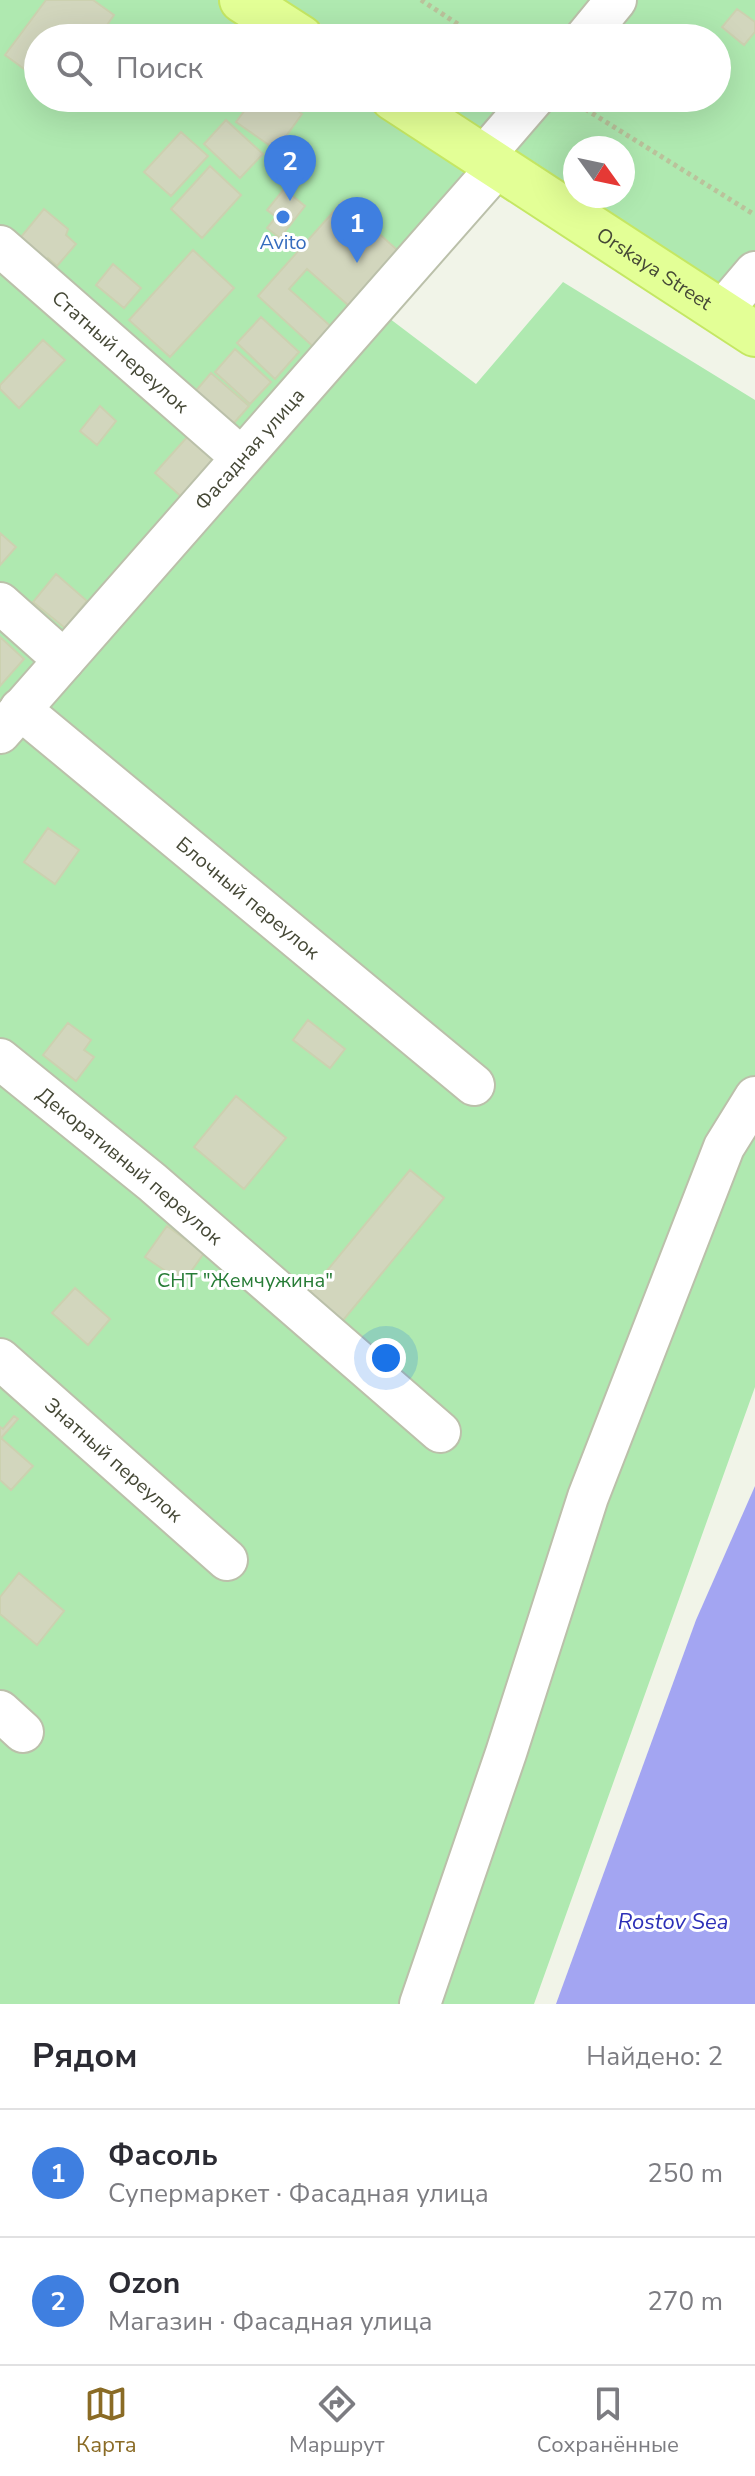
<!DOCTYPE html>
<html lang="ru">
<head>
<meta charset="utf-8">
<style>
  :root { --surface:#fff; --page:#f7f7f7; --text:#2b2b33; --muted:#7c7c81; --line:#e1e1e2; --accent:#8a6b25 }
  body { margin:0; font-family:"Nunito Sans",sans-serif; background:var(--page); color:var(--text) }
  .compass { position:absolute; left:563px; top:136px; width:72px; height:72px; border-radius:50%; background:var(--surface); box-shadow:0 8px 32px #0002; rotate:123deg }
  .you { position:absolute; left:386px; top:1358px; width:28px; height:28px; margin:-20px; border:6px solid #fff; border-radius:50%; background:#1a73e8; box-shadow:0 0 0 12px #1a73e833 }
  .badge { display:grid; place-items:center; width:52px; height:52px; border-radius:50%; background:var(--accent); color:#fff; font-size:26px; font-weight:700 }
  .pin { position:absolute; translate:-50% -66px; filter:drop-shadow(0 2px 4px #0008) }
  .pin::after { content:''; position:absolute; top:42px; width:28px; height:24px; background:inherit; clip-path:polygon(0 0,100% 0,50% 100%) }
  .list { margin:0; padding:0; list-style:none }
  h2 { display:flex; justify-content:space-between; align-items:center; height:104px; margin:0; padding:0 32px; font-size:34px }
  h2 small { font-size:26px; font-weight:400; color:var(--muted) }
  .list li { display:grid; grid-template-columns:52px 1fr auto; gap:24px; align-items:center; box-sizing:border-box; height:128px; padding:0 32px; border-top:2px solid var(--line) }
  .list b { display:block; font-size:30px; white-space:nowrap }
  .list p { margin:0; font-size:26px; white-space:nowrap; color:var(--muted) }
  .list em { font-size:26px; font-style:normal; color:var(--muted) }
  .icon { flex:none; width:44px; height:44px; fill:none; stroke:currentColor; stroke-width:2; stroke-linecap:round; stroke-linejoin:round }
  .map { position:relative; flex:none; width:755px; height:2004px; overflow:hidden }
  .search { position:absolute; background:var(--surface); box-shadow:0 8px 32px #0002; left:24px; right:24px; top:24px; height:88px; display:flex; align-items:center; gap:20px; box-sizing:border-box; padding:0 28px; border-radius:44px; color:var(--muted); font-size:30px }
  .sheet { height:360px; background:var(--surface) }
  nav { display:flex; justify-content:space-around; align-items:center; box-sizing:border-box; height:112px; border-top:2px solid var(--line); background:var(--surface); font-size:22px; color:var(--muted) }
  nav a { display:grid; justify-items:center; gap:4px }
  nav .on { color:var(--accent) }
  .map>svg:first-child { display:block }
  .green { fill:#afe9b0 }
  .water { fill:#a3a5f2 }
  .building { fill:#d2d6bd; stroke:#ccd1b0; stroke-width:2 }
  .lines { fill:none; stroke-linecap:round; stroke-linejoin:round }
  .minor-casing { stroke:#bbc0aa; stroke-width:44 }
  .major-casing { stroke:#c5e763; stroke-width:48 }
  .path { stroke:#bac29b; stroke-width:5; stroke-dasharray:4 4; stroke-linecap:butt }
  .minor { stroke:#fff; stroke-width:40 }
  .major { stroke:#e3ff96; stroke-width:44 }
  .shop-dot { fill:#3f7fe0; stroke:#fff; stroke-width:3 }
  .labels { text-anchor:middle; dominant-baseline:central; stroke-width:6; stroke-linejoin:round; paint-order:stroke }
  .shop-label { font-size:20px; fill:#366cbe; stroke:#fff }
  .street-label { font-size:20px; fill:#454836; stroke:#fff }
  .park-label { font-size:20px; fill:#277c36; stroke:#fff }
  .water-label { font-size:22px; font-style:italic; fill:#2c2fb7; stroke:#fff }
</style>
</head>
<body>
<div class="map">
<svg width="755" height="2004" viewBox="0 0 755 2004">
  <rect width="100%" height="100%" fill="#f1f4e8"/>
  <path class="green" d="M0 0H220L279 38H38V98H371L489 174 373 306 476 384 563 282 755 400V1387L534 2004H0Z
    M284 0H755V311L581 196H623V148H575V192L433 98H717V38H342Z"/>
  <path class="water" d="M755 1486V2004H556L696 1620Z"/>
  <path class="building" d="M46 0H93L114 15 98 38H38V79L5 55Z
    M737 9 755 22V32L744 45 722 27Z
    M254 98H280L302 114 276 150 236 122Z
    M226 120 263 154 240 178 204 144Z
    M181 132 208 156 171 196 144 172Z
    M210 166 241 195 202 238 171 209Z
    M284 189 305 206 280 238 267 228 276 217 267 210Z
    M343 201 406 258 357 313 307 269 289 289 336 331 318 351 258 296Z
    M44 209 68 229 66 235 76 244 57 266 48 258 43 265 16 243Z
    M193 250 234 288 170 357 129 320Z
    M113 264 141 288 124 308 96 285Z
    M261 317 299 352 275 379 237 343Z
    M43 340 65 360 19 408 0 389V385Z
    M235 349 271 382 250 404 215 372Z
    M211 373 249 406 225 433 188 400Z
    M100 406 116 421 97 445 80 431Z
    M188 436 218 463 185 500 155 473Z
    M0 533 16 547 0 565Z
    M56 574 87 601 65 628 33 602Z
    M0 637 24 659 0 686Z
    M48 828 79 850 55 884 24 862Z
    M308 1020 345 1049 330 1068 293 1040Z
    M68 1023 91 1040 84 1050 94 1057 76 1081 43 1055Z
    M236 1096 286 1138 244 1189 194 1147Z
    M410 1170 444 1198 340 1324 306 1296Z
    M167 1226 204 1253 183 1283 145 1257Z
    M75 1288 110 1319 88 1345 52 1313Z
    M14 1416 18 1419 1 1438 33 1466 11 1490 0 1480V1427L3 1429Z
    M19 1573 64 1611 37 1645 0 1614V1597Z"/>
  <g class="lines">
    <defs>
      <g id="minor">
        <path d="M585 38 616 0"/>
        <path d="M483 157 534 98"/>
        <path id="s1" d="M0 246 241 457"/>
        <path d="M721 312 755 272"/>
        <path d="M0 603 64 660"/>
        <path id="s2" d="M20 709 474 1085"/>
        <path id="s3" d="M0 733 498 166"/>
        <path id="s4" d="M0 1059 152 1182 440 1432"/>
        <path id="s5" d="M0 1359 227 1560"/>
        <path d="M0 1711 23 1732"/>
        <path d="M420 2004 506 1753 588 1497 724 1147 755 1097"/>
      </g>
      <g id="major">
        <path d="M242 0 301 38"/>
        <path id="s6" d="M393 98 755 334"/>
      </g>
    </defs>
    <use href="#minor" class="minor-casing"/>
    <use href="#major" class="major-casing"/>
    <path class="path" d="M421 0 479 38
      M574 98 582 107 755 215"/>
    <use href="#minor" class="minor"/>
    <use href="#major" class="major"/>
  </g>
  <circle class="shop-dot" cx="283" cy="217" r="8"/>
  <g class="labels">
    <g class="shop-label">
      <text x="283" y="242">Avito</text>
    </g>
    <g class="street-label">
      <text stroke="none"><textPath href="#s6" startOffset="312">Orskaya Street</textPath></text>
      <text stroke="none"><textPath href="#s1" startOffset="160">Статный переулок</textPath></text>
      <text stroke="none"><textPath href="#s3" startOffset="378">Фасадная улица</textPath></text>
      <text stroke="none"><textPath href="#s2" startOffset="296">Блочный переулок</textPath></text>
      <text stroke="none"><textPath href="#s4" startOffset="168">Декоративный переулок</textPath></text>
      <text stroke="none"><textPath href="#s5" startOffset="152">Знатный переулок</textPath></text>
    </g>
    <g class="park-label">
      <text x="245" y="1280">СНТ "Жемчужина"</text>
    </g>
    <g class="water-label">
      <text x="673" y="1922">Rostov Sea</text>
    </g>
  </g>
</svg>
<svg class="compass" viewBox="-18 -18 36 36"><path d="M0-13l5 13h-10z" fill="#e53935"/><path d="M0 13l5-13h-10z" fill="#7c7c81"/></svg>
<div class="you"></div>
<div class="pin badge" style="left:357px;top:263px;background:#3f7fe0">1</div>
<div class="pin badge" style="left:290px;top:201px;background:#3f7fe0">2</div>
<div class="search"><svg class="icon" aria-label="search" viewBox="0 0 24 24"><circle cx="10" cy="10" r="6"/><path d="M15 15l6 6"/></svg>Поиск</div>
</div>
<section class="sheet">
<h2>Рядом<small>Найдено: 2</small></h2>
<ul class="list">
<li><span class="badge" style="background:#3f7fe0">1</span><div><b>Фасоль</b><p>Супермаркет · Фасадная улица</p></div><em>250 m</em></li>
<li><span class="badge" style="background:#3f7fe0">2</span><div><b>Ozon</b><p>Магазин · Фасадная улица</p></div><em>270 m</em></li>
</ul>
</section>
<nav>
<a class="on"><svg class="icon" aria-label="map" viewBox="0 0 24 24"><path d="M3 6l6-2 6 2 6-2v14l-6 2-6-2-6 2zM9 4v14M15 6v14"/></svg>Карта</a>
<a><svg class="icon" aria-label="directions" viewBox="0 0 24 24"><path d="M12 3l9 9-9 9-9-9zM9 14v-3h6M13 9l2 2-2 2"/></svg>Маршрут</a>
<a><svg class="icon" aria-label="saved" viewBox="0 0 24 24"><path d="M7 4h10v16l-5-4-5 4z"/></svg>Сохранённые</a>
</nav>
</body>
</html>
